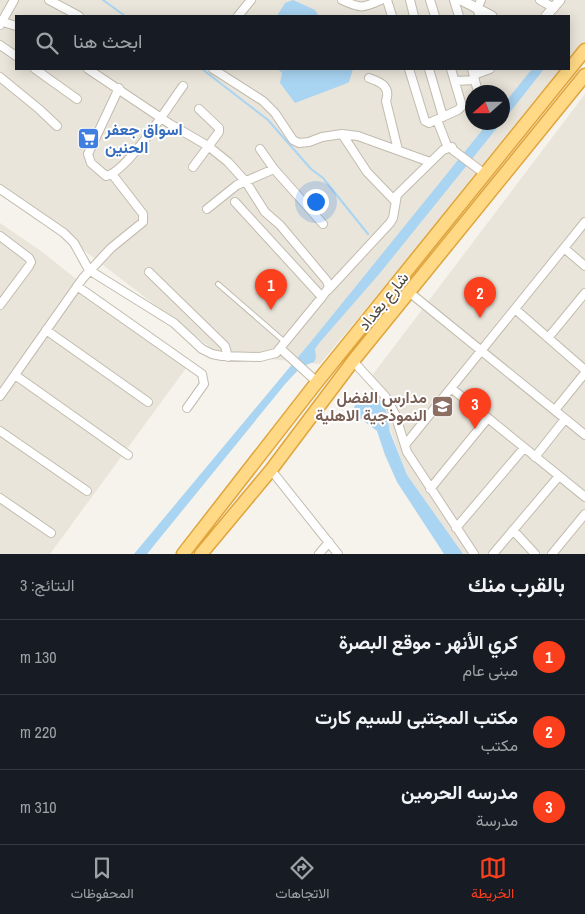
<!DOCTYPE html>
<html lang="ar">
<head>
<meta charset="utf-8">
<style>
  :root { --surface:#171b24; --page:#242831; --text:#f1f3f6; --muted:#9ea1a6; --line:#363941; --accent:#fc3f1d }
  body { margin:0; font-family:"Archivo Narrow",Vazirmatn,sans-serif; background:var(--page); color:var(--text); direction:rtl }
  .compass { position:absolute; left:465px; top:85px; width:45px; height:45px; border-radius:50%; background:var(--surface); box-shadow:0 2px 12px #0003; rotate:249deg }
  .you { position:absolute; left:315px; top:201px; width:18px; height:18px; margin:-12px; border:4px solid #fff; border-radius:50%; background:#1a73e8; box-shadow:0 0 0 8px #1a73e833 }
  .badge { display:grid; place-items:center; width:32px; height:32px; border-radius:50%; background:var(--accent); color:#fff; font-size:16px; font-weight:700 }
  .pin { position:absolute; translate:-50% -41px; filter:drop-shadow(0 1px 2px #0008) }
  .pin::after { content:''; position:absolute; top:26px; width:18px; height:15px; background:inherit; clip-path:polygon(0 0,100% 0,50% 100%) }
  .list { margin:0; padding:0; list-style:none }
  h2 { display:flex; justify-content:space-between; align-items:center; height:65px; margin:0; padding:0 20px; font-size:21px }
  h2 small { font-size:16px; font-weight:400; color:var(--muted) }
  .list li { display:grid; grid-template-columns:32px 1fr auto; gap:15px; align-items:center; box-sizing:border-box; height:75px; padding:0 20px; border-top:1px solid var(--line) }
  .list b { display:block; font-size:19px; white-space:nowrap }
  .list p { margin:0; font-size:16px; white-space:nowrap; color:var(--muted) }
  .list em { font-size:16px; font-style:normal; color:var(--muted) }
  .icon { flex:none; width:28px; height:28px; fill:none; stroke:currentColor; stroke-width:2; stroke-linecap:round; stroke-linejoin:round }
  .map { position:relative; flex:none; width:585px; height:554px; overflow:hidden; direction:ltr }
  .search { position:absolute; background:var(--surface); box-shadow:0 2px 12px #0003; left:15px; right:15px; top:15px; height:55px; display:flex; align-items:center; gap:12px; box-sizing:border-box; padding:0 18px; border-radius:0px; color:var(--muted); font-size:19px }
  .sheet { height:290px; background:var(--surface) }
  nav { display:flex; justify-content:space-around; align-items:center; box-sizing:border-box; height:70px; border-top:1px solid var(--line); background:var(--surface); font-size:14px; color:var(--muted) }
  nav a { display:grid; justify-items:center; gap:2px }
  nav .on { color:var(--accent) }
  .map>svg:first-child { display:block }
  .residential { fill:#eae5da; fill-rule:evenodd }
  .water { fill:#a9d4f2 }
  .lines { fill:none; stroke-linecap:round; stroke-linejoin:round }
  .stream { stroke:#a9d4f2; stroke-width:2 }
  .service-casing { stroke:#c2bbae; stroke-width:6 }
  .minor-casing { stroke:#c2bbae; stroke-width:10 }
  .tertiary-casing { stroke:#c2bbae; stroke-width:11 }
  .trunk-casing { stroke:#e0a43c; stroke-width:15 }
  .service { stroke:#fff; stroke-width:4 }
  .minor { stroke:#fff; stroke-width:8 }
  .tertiary { stroke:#fff; stroke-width:9 }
  .trunk { stroke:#ffd985; stroke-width:12 }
  .labels { text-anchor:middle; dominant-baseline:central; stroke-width:4; stroke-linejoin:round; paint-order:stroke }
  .shop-label { font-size:16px; font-weight:bold; fill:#366cbe; stroke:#fff; text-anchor:start }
  .street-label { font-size:16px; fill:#4b4439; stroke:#fff }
  .education-label { font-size:16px; font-weight:bold; fill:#785e54; stroke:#fff; text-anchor:end }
</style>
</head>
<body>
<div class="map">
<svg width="585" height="554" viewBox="0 0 585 554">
  <rect width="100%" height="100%" fill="#f6f3ec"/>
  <path class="residential" d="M0 0H585V47L569 66V16H16V69H566L320 364 219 354 0 186ZM472 92H502V122H472Z
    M585 94V554H460L413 492 371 377Z
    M0 223 41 251 187 367 50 554H0Z"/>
  <path class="water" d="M293 0 315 10 319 16H277L285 3Z
    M278 69H353L349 82 345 84 295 103 280 83 282 73Z
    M532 69H544L503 121V105Z
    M488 123H501L380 273 320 342 315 349 316 358 314 362 301 367 286 383 147 554H134L314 338Z
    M367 396 380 400 386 411 390 432 407 475 463 554H444L397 482 385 455 377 431 356 415 354 408 356 402 362 397Z"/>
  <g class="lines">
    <path class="stream" d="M103 0 125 16
      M202 69 268 120 311 169 323 178 368 234"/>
    <defs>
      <path id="service" d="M218 284 286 343"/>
      <path id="minor" d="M49 0 79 16
        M342 0C361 9 363 8 381 0
        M387 0 392 16
        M410 0 414 16
        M430 0 435 16
        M454 0 459 16
        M540 0 554 8
        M238 16 251 0
        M480 16 477 9 481 0
        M0 21 16 26
        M0 25 14 0
        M0 45 16 56
        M35 69 77 99
        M213 69 263 101 275 113 293 140 299 143 309 142 322 137 342 134 358 136 430 162
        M409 69 425 121 429 123 458 110 462 106 451 69
        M429 69 443 117
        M472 69 478 92
        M474 75 490 69
        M0 77 39 109 57 126
        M369 78C381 82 391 87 386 101L398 150
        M455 81 475 80
        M119 88 88 154 91 163 106 176C127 172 169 105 183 86
        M437 120 448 148
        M342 134 367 172 395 201
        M260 149 274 169
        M193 167 219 132V128L199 109
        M0 189 64 233 74 243 89 270 174 323 202 349 212 354 222 356 260 357 276 353 322 297 329 287 327 281 280 225 265 212 246 182 228 162 208 146 170 124 88 69
        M235 202 322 297
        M207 209 237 185 274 169 323 224
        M0 236 29 258 31 262 29 266 0 305
        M564 248 585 266
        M149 272 225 346 228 357
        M77 286 202 374 204 384 187 408
        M328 290 390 223 393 218 397 195 443 150 452 147 453 150 485 174
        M409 292 585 435
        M515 309 585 370
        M46 330 148 402
        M548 338 585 293
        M281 349 317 382
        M353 361 385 396 395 414 407 452 474 554
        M15 375 128 455
        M451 388 585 497
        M0 396 83 278 111 248 143 222V214L112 174
        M555 410 585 373
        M0 431 87 491
        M405 445 585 222
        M535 457 565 419
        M271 470 338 554
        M430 489 488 418
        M0 498 51 533
        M456 528 524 448
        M513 530 535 554
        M319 554 329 542
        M493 554 559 476
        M552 554 585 514"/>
      <path id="tertiary" d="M461 0 492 16
        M546 16 560 0"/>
      <path id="trunk" d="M183 554 317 382 585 50
        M201 554 271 470 353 361 585 75"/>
    </defs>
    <use href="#service" class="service-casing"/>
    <use href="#minor" class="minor-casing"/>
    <use href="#tertiary" class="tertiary-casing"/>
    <use href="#trunk" class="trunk-casing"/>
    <use href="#service" class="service"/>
    <use href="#minor" class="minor"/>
    <use href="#tertiary" class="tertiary"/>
    <use href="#trunk" class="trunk"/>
  </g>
  <defs>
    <symbol id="supermarket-square" viewBox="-11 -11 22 22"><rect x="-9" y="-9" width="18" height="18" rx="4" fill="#3f7fe0" stroke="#fff"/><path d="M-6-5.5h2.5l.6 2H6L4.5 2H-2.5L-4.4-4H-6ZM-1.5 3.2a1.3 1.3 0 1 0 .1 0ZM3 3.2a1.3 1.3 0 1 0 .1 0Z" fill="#fff"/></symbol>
    <symbol id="school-square" viewBox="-11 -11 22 22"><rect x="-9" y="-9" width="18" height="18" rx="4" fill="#8d6e63" stroke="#fff"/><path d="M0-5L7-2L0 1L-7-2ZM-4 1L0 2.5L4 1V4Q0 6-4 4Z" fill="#fff"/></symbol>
  </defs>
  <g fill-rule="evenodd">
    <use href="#supermarket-square" x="76" y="126" width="25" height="25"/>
    <use href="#school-square" x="430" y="394" width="25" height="25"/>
  </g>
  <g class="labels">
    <g class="shop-label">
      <text x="105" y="129">اسواق جعفر<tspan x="105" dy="18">الحنين</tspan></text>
    </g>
    <g class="street-label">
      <text transform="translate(383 301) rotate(-51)">شارع بغداد</text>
    </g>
    <g class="education-label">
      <text x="427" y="397">مدارس الفضل<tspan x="427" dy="18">النموذجية الاهلية</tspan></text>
    </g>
  </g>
</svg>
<svg class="compass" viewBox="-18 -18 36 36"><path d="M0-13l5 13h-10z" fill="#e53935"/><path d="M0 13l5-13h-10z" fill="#9ea1a6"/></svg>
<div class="you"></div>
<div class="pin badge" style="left:271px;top:310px">1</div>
<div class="pin badge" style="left:480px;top:318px">2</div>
<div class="pin badge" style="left:475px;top:429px">3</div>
<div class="search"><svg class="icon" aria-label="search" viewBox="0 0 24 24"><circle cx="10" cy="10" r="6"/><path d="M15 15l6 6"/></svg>ابحث هنا</div>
</div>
<section class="sheet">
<h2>بالقرب منك<small>النتائج: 3</small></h2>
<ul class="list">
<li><span class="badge">1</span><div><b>كري الأنهر - موقع البصرة</b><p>مبنى عام</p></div><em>130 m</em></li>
<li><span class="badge">2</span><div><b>مكتب المجتبى للسيم كارت</b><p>مكتب</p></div><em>220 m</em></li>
<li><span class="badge">3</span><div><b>مدرسه الحرمين</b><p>مدرسة</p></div><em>310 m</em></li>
</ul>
</section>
<nav>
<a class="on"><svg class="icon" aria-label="map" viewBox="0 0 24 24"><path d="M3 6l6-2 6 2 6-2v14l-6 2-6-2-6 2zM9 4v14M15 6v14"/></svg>الخريطة</a>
<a><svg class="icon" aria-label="directions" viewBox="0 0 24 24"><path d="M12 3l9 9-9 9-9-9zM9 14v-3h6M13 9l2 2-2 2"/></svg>الاتجاهات</a>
<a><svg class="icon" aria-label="saved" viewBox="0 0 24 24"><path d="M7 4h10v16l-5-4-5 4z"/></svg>المحفوظات</a>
</nav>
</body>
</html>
